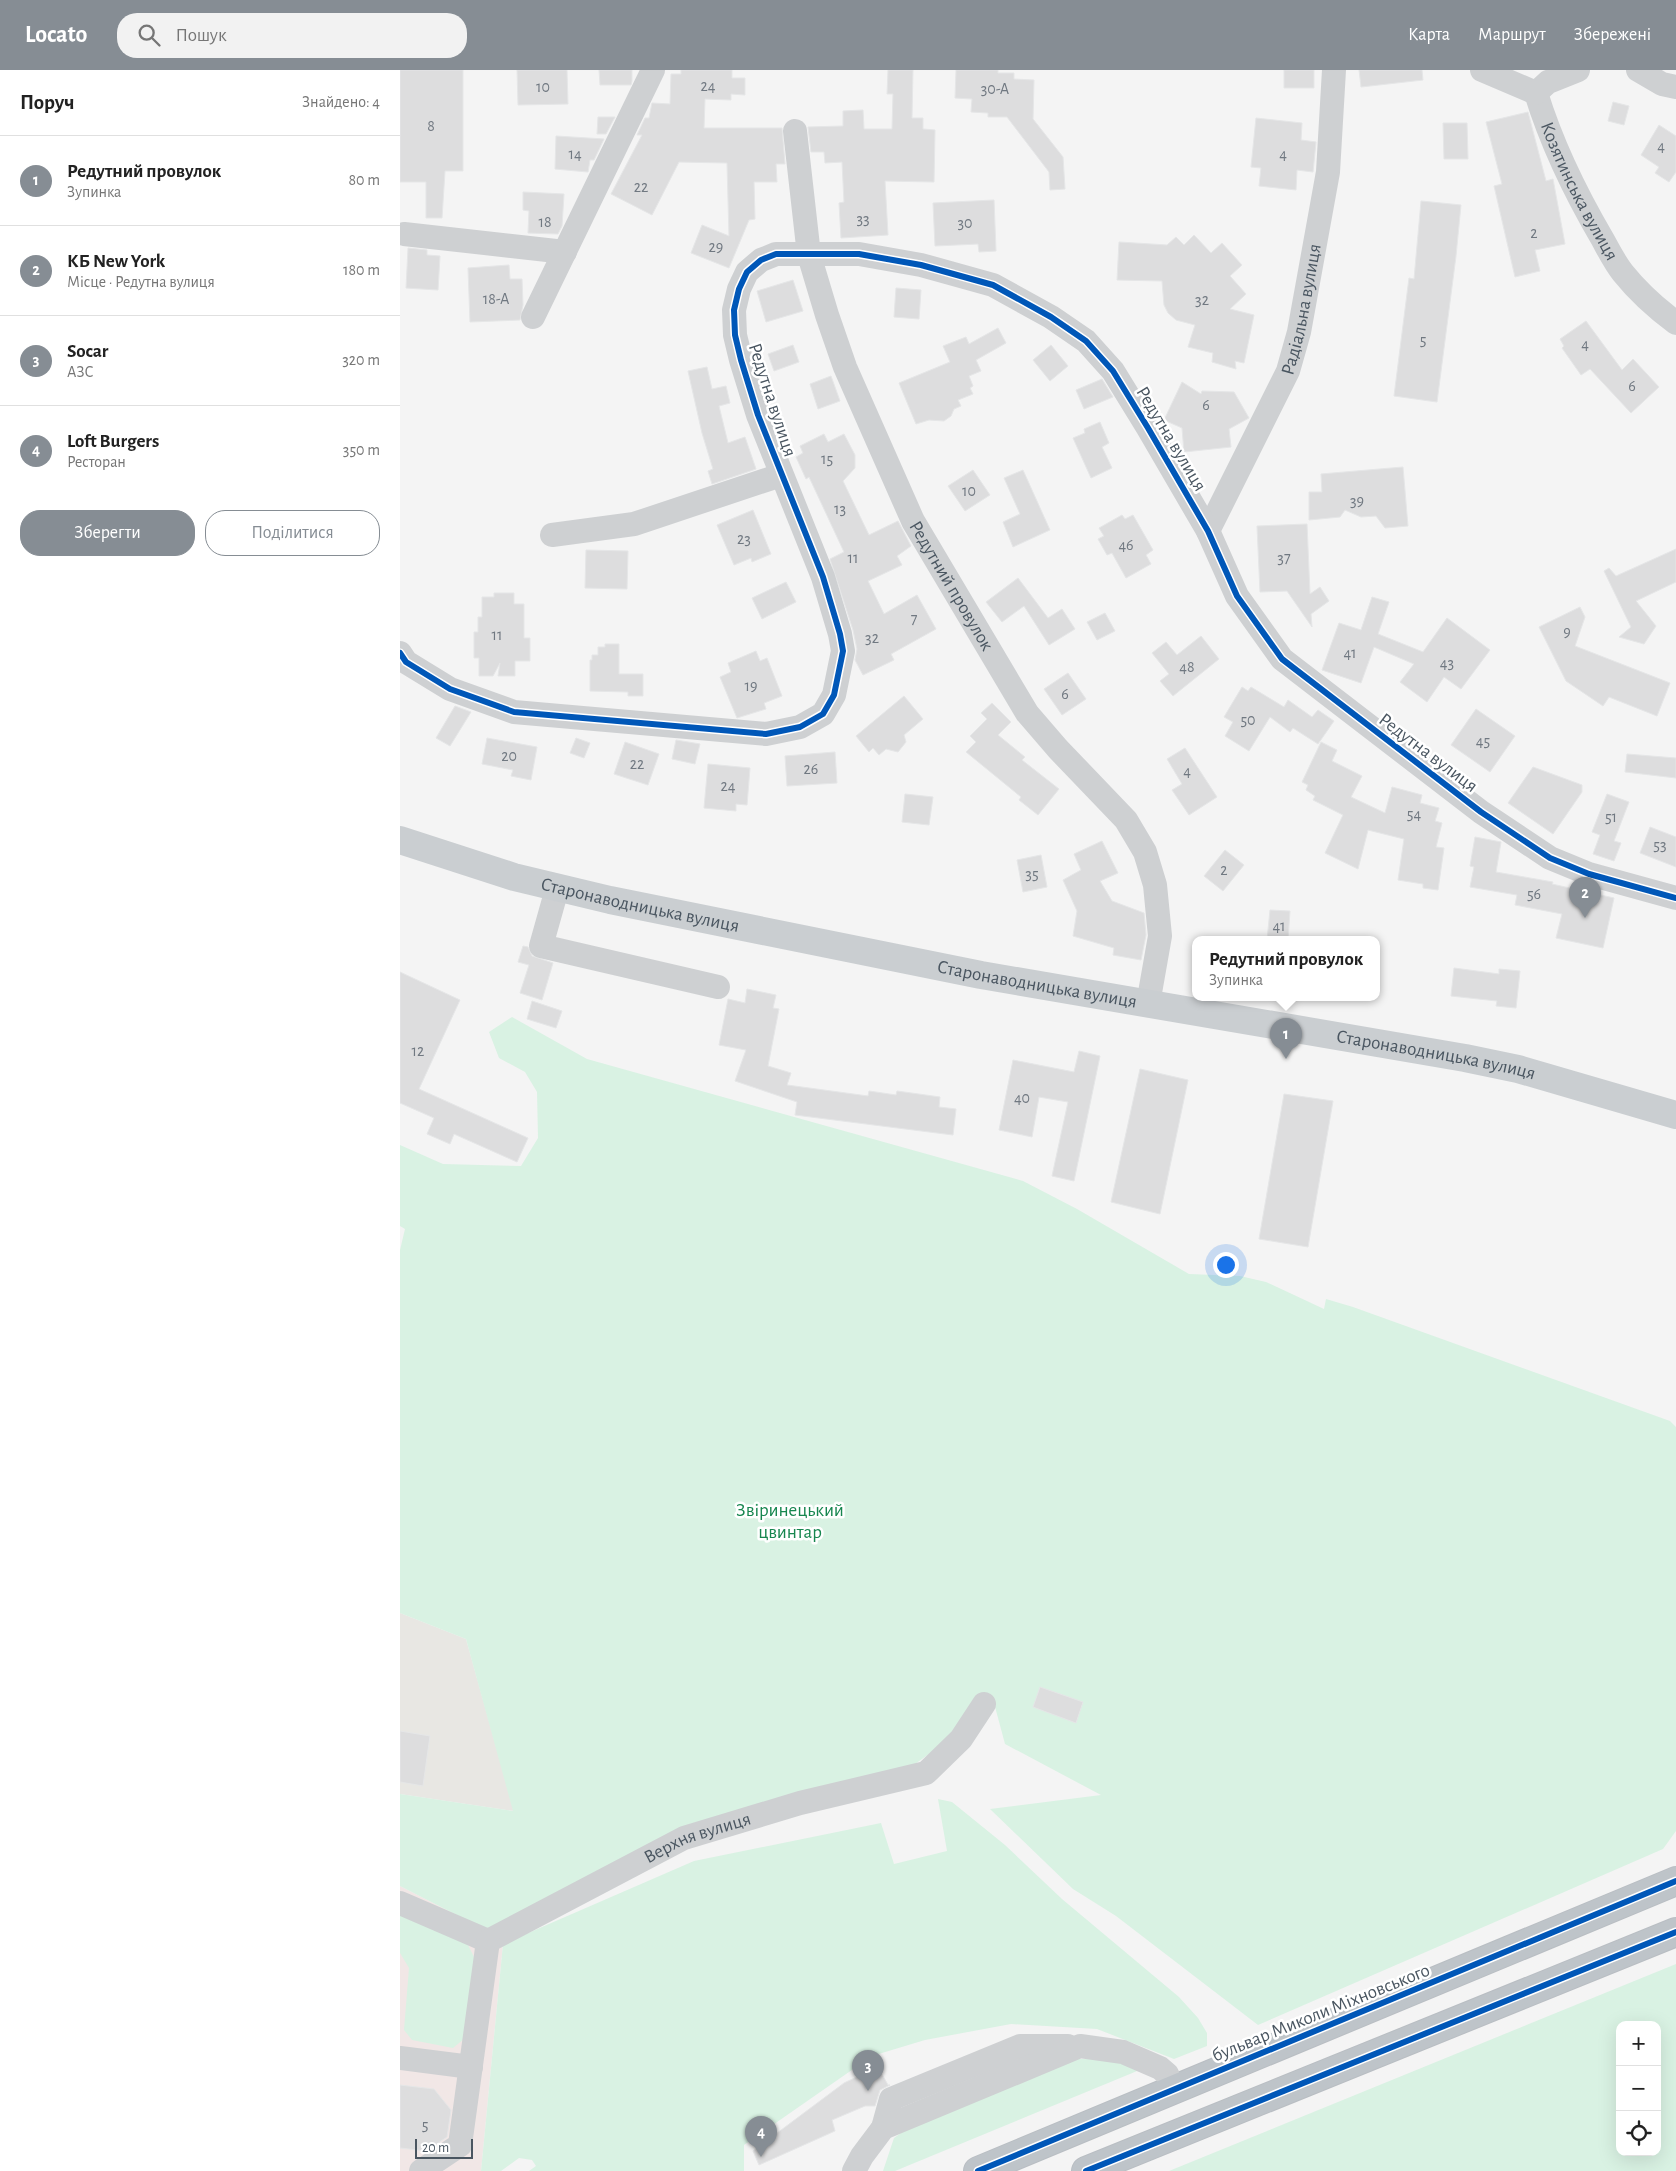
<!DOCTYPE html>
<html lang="uk">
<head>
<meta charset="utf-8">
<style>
  :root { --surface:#fff; --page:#f2f2f2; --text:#222; --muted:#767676; --line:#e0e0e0; --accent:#868d94 }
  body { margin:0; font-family:"Alegreya Sans",sans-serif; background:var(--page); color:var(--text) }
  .controls { position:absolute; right:15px; bottom:15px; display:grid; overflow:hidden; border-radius:10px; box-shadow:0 5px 20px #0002 }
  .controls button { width:45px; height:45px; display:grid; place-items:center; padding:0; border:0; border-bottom:1px solid var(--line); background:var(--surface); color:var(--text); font:25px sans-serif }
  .scale { position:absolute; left:15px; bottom:12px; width:58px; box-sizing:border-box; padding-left:5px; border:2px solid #4a5661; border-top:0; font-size:14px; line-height:18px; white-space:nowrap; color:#4a5661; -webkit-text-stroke:4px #fff; paint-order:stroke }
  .you { position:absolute; left:825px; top:1194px; width:18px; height:18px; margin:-12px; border:4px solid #fff; border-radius:50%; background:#1a73e8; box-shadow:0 0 0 8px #1a73e833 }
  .badge { display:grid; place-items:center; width:32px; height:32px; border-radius:50%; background:var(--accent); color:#fff; font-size:16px; font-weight:700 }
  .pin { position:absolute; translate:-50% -41px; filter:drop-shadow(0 1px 2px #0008) }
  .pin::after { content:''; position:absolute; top:26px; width:18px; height:15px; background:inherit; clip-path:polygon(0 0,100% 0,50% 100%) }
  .popup { position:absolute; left:792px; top:866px; width:188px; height:65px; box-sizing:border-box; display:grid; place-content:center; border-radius:10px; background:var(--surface); filter:drop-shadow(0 1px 4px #0005); font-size:16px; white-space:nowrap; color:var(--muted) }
  .popup b { font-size:19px; color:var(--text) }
  .popup::after { content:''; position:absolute; left:50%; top:100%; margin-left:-10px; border:10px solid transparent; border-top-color:var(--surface) }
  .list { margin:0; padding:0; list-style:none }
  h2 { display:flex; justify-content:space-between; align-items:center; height:65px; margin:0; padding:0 20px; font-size:21px }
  h2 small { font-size:16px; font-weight:400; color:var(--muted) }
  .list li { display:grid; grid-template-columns:32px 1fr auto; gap:15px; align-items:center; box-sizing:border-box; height:90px; padding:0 20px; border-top:1px solid var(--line) }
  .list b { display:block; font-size:19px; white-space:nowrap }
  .list p { margin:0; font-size:16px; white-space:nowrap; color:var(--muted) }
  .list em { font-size:16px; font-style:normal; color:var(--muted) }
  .actions { display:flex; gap:10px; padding:15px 20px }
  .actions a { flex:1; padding:11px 0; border:1px solid var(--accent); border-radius:20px; text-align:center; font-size:18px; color:var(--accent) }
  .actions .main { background:var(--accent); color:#fff }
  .icon { flex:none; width:28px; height:28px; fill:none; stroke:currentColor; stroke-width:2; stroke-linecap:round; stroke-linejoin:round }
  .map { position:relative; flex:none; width:1276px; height:2101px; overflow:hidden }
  header { display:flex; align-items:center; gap:30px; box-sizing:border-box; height:70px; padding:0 25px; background:var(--accent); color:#fff }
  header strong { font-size:24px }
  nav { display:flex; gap:28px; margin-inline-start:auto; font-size:18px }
  .search { width:350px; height:45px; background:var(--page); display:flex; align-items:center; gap:12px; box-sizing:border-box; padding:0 18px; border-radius:20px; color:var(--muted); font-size:19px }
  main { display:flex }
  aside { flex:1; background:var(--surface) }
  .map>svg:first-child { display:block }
  .commercial { fill:#e8e7e3 }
  .medical { fill:#f1e7e6 }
  .green { fill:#d9f2e3; fill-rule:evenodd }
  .building { fill:#ddddde; stroke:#e5e6e7 }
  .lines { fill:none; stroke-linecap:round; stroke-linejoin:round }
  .highway-casing { stroke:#b9bec3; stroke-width:30 }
  .minor { stroke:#ced0d2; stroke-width:24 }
  .major { stroke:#caced1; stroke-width:28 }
  .highway { stroke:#bec4c9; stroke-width:28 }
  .cycleway-casing { stroke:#fff; stroke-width:9 }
  .cycleway { stroke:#0057b8; stroke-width:6 }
  .labels { text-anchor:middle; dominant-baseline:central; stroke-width:5; stroke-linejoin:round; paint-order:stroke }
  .number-label { font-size:16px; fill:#707881 }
  .street-label { font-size:19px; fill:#4a5661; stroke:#fff }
  .park-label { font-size:19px; fill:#17864f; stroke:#fff }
</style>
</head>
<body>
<header>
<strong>Locato</strong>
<div class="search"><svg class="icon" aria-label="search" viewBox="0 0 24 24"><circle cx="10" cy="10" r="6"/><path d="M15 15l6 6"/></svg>Пошук</div>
<nav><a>Карта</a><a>Маршрут</a><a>Збережені</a></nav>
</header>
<main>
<aside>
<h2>Поруч<small>Знайдено: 4</small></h2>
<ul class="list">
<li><span class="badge">1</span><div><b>Редутний провулок</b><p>Зупинка</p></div><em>80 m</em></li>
<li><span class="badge">2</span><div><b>КБ New York</b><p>Місце · Редутна вулиця</p></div><em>180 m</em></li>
<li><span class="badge">3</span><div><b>Socar</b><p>АЗС</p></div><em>320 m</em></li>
<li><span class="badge">4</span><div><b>Loft Burgers</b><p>Ресторан</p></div><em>350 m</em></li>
</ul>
<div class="actions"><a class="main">Зберегти</a><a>Поділитися</a></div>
</aside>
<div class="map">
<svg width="1276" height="2101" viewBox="0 0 1276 2101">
  <rect width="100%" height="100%" fill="#f4f4f4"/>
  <path class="commercial" d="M0 1543 66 1569 114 1741 0 1724Z"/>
  <path class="medical" d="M0 1816 86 1860 103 1874 81 2101H0Z"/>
  <path class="green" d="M112 947 187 989 623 1111 677 1139 789 1204 840 1206 866 1212 924 1239 926 1229 953 1237 1270 1351 1276 1357V1761L1263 1779 858 1955 716 1846 673 1819 590 1739 701 1725 605 1674 594 1633 582 1623 550 1669 508 1699 290 1754 86 1860 0 1816V1724L113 1741 66 1569 0 1543V1180L5 1159 0 1156V1075L43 1094 121 1096 138 1068 137 1022 125 1002 99 988 89 962Z
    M538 1729 552 1732 605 1775 662 1829 779 1927 798 1948 807 1963V1976L774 1989 697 1959 611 1954 525 1970 472 1986 344 2075V2101H129L136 2096 132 2090 119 2088 101 2101H81L103 1874 294 1791 481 1753 494 1794 547 1781Z
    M0 1844 66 1871 75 1889 64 1969 53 1978 12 1970 4 1960 9 1898 0 1883Z
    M1276 1894V2101H769ZM1220 1955H1257V2082H1220Z
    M667 1989H708L742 1999 495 2101H483L494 2068 516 2052Z"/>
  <path class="building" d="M0 0H63V101H45L42 148H26V112H0Z
    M117 0H167L168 34 118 35Z
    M199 0H232V11L231 15H200Z
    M281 0H332V8H345V25L331 24V30L305 29 304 58H382L385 94H376L377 112H354L355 149 349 150 329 198 291 183 302 155 329 166 327 93 279 92 252 145 211 124 242 65H237L245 48H249L252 33 270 34 271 4H281Z
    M488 0H513L512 48H523V59L535 60 534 112 485 111 488 165 441 168 439 133 444 132 442 92 425 93 424 82H411L408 57 443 56V41L463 40 464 59H492L493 24H487Z
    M556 0H598V3H614V9L634 10 633 49 663 87 665 119 650 120 649 102 607 47H588V43L571 42 572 29 555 28Z
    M884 0H914V18H884Z
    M959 0H1022L1023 10 961 17Z
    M1213 32 1229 36 1224 55 1208 51Z
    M1128 42 1146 111 1153 109 1165 174 1135 180 1140 201 1115 207 1094 116 1102 114 1086 52Z
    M198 47H215L206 64H197Z
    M856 48 902 53 901 70 916 72 913 102 897 100 896 120 859 116 861 98 851 97Z
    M1043 53H1067L1068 89H1044Z
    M1259 55 1276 66V102L1269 112 1255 103 1259 97 1241 85Z
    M156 66 204 69 194 90H190L188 102 155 99Z
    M123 122 164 124 162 156 158 164 128 163 129 141 123 140Z
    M594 130 596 181 579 182 578 174 535 176 533 133Z
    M1021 131 1061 135 1056 186 1037 332 994 326 1009 208 1014 209Z
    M794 165 811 183 822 173 842 195 830 206 846 224 830 239 854 245 844 293 835 291 836 299 812 292 813 283 788 277 795 255 776 250 768 243 764 235 762 211 717 210 719 172 767 175 776 167 784 175Z
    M8 178 27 180V185L40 186 38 220 6 218Z
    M109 195 110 209H122L123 235 120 250 70 252 68 198Z
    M393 210 403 241 366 252 357 221Z
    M496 218 521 220 519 249 494 247Z
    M1186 251 1222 300 1233 289 1259 317 1231 343 1190 299 1181 305 1162 278 1164 276 1160 269Z
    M598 258 606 273 576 290 581 301 569 306 573 316 570 318 573 324 558 330 561 336 554 339 551 346 544 351 529 350 516 354 499 313 550 292 543 276 566 267 569 274Z
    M393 275 399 292 374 301 368 284Z
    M651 275 668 296 650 311 633 290Z
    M307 297 312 319 326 316 330 333 319 336 328 373 345 367 356 399 312 414 308 401 313 399 302 363 288 301Z
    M431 306 440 331 418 339 410 314Z
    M702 309 713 327 684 339 676 320Z
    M782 312 801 324 802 321 834 322 849 348 829 359 831 377 784 382 782 358 764 350Z
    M700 352 709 373 702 377 712 398 691 408 673 368 685 363 684 359Z
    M424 364 428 372 444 364 455 385V398L443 411 469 465 498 451 511 476 497 486 502 495 468 511 484 544 517 525 536 559 491 584 494 590 463 605 455 590 457 579 453 560 430 489 444 482 409 407 406 409 396 387 403 383 400 376Z
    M1003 397 1008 456 985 458 976 446 961 447 945 440 940 447 909 450V422H922L921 404Z
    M573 400 590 425 565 441 548 416Z
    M623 400 650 460 613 477 603 452 620 444 604 408Z
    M353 440 371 484 352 492 351 488 334 495 317 455Z
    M722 445 725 449 733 445 753 480 746 485 751 494 726 508 712 483 707 485 698 469 704 466 699 458Z
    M907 454 910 524 920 517 929 531 911 544 912 557 887 521 860 522 857 456Z
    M1276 479V512L1236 531 1256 556 1244 574 1219 567 1231 557 1204 501 1209 498 1216 506Z
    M186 480 228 481 227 519 185 518Z
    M618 508 648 548 662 539 675 559 649 575 624 536 602 552 586 532Z
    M386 512 396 532 362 549 352 528Z
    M94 523H114V534H124V568H130V591H115V606H98L100 593 93 606H79V588H74V562H78V547H82V527H94Z
    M972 527 989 532 978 564 1023 582 1047 548 1090 580 1061 619 1044 607 1027 632 1000 612 1014 594 974 577 961 613 922 600 939 553 961 560Z
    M1180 537 1185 547 1175 576 1270 613 1257 646 1209 627 1203 636 1166 611 1139 557Z
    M705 543 715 561 697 570 687 552Z
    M801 566 819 589 773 626 760 611 769 604 752 583 766 572 777 585Z
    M205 574H219V604H243V626H228V622L190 621V590H192V585H198V577H205Z
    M356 581 360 591 367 588 382 626 364 633 366 639 337 648 320 607 331 602 328 593Z
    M668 603 686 629 662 645 644 619Z
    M842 617 848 621 851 617 884 637 888 630 912 647 918 640 934 651 918 674 893 658 890 662 870 647 849 681 825 666 833 652 824 647Z
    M504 626 523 649 504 665 506 672 498 682 486 679 479 685 473 678 469 682 456 666Z
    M592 633 611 652 598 665 625 687 622 690 659 719 638 745 619 730 621 727 566 682 576 672 570 666 587 649 581 643Z
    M55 636 71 642 50 676 36 668Z
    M1076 639 1115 666 1090 702 1051 675Z
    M87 668 137 677 131 710 111 706 113 700 82 694Z
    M176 668 190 673 184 688 170 683Z
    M276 670 300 674 295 694 272 689Z
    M225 672 259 684 248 715 214 704Z
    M921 672 937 680 932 691 962 706 951 727 985 743 992 717 1022 725 1020 733 1039 738 1035 751 1042 753 1036 777 1044 778 1038 820 1023 818V814L998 810 1004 769 968 760 958 799 925 783 943 745 913 730 915 726 906 720 908 715 902 712Z
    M785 678 817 727 789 745 772 720 782 714 767 689Z
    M435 682 437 713 387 716 385 686Z
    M1227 684 1276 688V708L1225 702Z
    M308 694 350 698 347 735 336 734V741L304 738Z
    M1133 697 1182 715V722L1153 764 1108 733Z
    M505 724 533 727 529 755 502 752Z
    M1207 724 1229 732 1214 771 1221 773 1214 791 1193 784 1200 765 1192 762Z
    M1250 757 1276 767V797L1240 783Z
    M1075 767 1101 772 1096 802 1153 812 1152 814 1214 828 1203 878 1156 868 1162 844 1115 835 1117 825 1070 817 1074 797 1070 796Z
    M702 771 718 803 700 811 712 831 744 843 746 865 741 890 713 885 714 878 673 866 677 841 663 810 681 800 674 784Z
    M825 780 844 795 823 821 804 806Z
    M641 785 647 817 623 822 617 790Z
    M870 840 890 841 888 870H867Z
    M123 876 128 877 132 886 153 893 142 930 120 923 129 895 118 892Z
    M1054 898 1099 904V899L1120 901 1116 938 1096 936 1097 931 1051 926Z
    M0 902 60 930 19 1019 128 1068 117 1092 54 1064 50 1074 27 1064 34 1048 0 1033Z
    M347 919 376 925 373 938 379 939 368 996 391 1003 387 1015 468 1026 469 1021 496 1025 497 1021 540 1027 539 1037 556 1039 553 1065 395 1045 397 1032 335 1011 346 980 319 975 328 929 345 933Z
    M132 931 162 941 156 958 127 949Z
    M679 981 700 986 674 1111 652 1106 668 1032 639 1027 632 1067 599 1060 613 990 674 1002Z
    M740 999 788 1010 760 1144 711 1132Z
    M884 1024 933 1031 908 1177 859 1169Z
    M640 1617 683 1632 676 1653 633 1637Z
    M0 1661 30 1666 23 1716 0 1712Z
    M478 1997 488 2015H490L480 2020 475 2036H465L432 2050 435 2061 359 2095 353 2081 444 2013Z
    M0 2015 34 2019 51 2040 47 2067 26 2081 0 2078Z"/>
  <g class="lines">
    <defs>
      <path id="highway" d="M578 2101 1276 1811
        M686 2101 1276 1862"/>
    </defs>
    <use href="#highway" class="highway-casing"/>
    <g class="minor">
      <path id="s1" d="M1082 0 1136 23C1152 75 1176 124 1203 170 1209 181 1215 193 1223 203 1239 223 1256 238 1276 253"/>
      <path d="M1238 0 1262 14 1276 17"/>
      <path d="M1136 23 1148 12 1178 0"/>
      <path id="s2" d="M395 61 409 185 427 245 445 297 513 451 627 643 658 679 726 750 745 782 755 815 760 866 748 934"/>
      <path d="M4 164 165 182"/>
      <path d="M133 247 253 0"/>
      <path id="s3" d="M808 461 888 301 899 262 928 102 934 0"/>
      <path d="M152 465 234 454 381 405"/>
      <path d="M0 583 6 592 50 619 114 642 366 664 400 657 423 644 434 625 443 581 440 564 423 507 358 345 341 290 335 265 334 240 339 219 347 202 361 190 376 184H459L521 195 593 215 651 247 686 271 713 301 748 358 808 461 837 526 882 589 1081 742 1150 788 1189 804 1276 828"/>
      <path d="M157 819 141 876 318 917"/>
      <path id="s4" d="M0 1833 88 1871 284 1768 400 1733 526 1703 561 1669 584 1634"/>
      <path d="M0 1988 71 1997"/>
      <path d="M483 2058 491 2029 620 1976H668"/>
      <path d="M21 2101 60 2075 88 1871"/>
      <path d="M454 2101 462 2086 483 2058 680 1976 723 1982 760 1998 767 2004 774 2019"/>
    </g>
    <path class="major" id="s5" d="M0 770 114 807 210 830 581 905 1065 988 1118 999 1276 1045"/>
    <use href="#highway" class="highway"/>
    <defs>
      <path id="cycleway" d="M0 583 6 592 50 619 114 642 366 664 400 657 423 644 434 625 443 581 440 564 423 507 358 345 341 290 335 265 334 240 339 219 347 202 361 190 376 184H459L521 195 593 215 651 247 686 271 713 301 748 358 808 461 837 526 882 589 1081 742 1150 788 1189 804 1276 828
        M578 2101 1276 1811
        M686 2101 1276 1862"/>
    </defs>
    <use href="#cycleway" class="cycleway-casing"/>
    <use href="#cycleway" class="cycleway"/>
  </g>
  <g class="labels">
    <g class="number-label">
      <text x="308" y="16">24</text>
      <text x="143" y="17">10</text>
      <text x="595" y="19">30-А</text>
      <text x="31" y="56">8</text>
      <text x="1261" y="76">4</text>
      <text x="175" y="84">14</text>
      <text x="883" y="84">4</text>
      <text x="241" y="117">22</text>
      <text x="463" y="149">33</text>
      <text x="145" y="152">18</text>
      <text x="565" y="153">30</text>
      <text x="1134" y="163">2</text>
      <text x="316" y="177">29</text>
      <text x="96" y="229">18-А</text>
      <text x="802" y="230">32</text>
      <text x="1023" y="270">5</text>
      <text x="1185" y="274">4</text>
      <text x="1232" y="316">6</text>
      <text x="806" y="335">6</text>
      <text x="427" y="389">15</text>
      <text x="569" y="421">10</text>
      <text x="957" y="431">39</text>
      <text x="440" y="439">13</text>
      <text x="344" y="469">23</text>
      <text x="726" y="475">46</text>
      <text x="453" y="488">11</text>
      <text x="884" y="488">37</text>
      <text x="514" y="549">7</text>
      <text x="1167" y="562">9</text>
      <text x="97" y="565">11</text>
      <text x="472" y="568">32</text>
      <text x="950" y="583">41</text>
      <text x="1047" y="593">43</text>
      <text x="787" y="597">48</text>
      <text x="351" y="616">19</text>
      <text x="665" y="624">6</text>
      <text x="848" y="650">50</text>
      <text x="1083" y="671">45</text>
      <text x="109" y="686">20</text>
      <text x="237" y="694">22</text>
      <text x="411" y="699">26</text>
      <text x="787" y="701">4</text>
      <text x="328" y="716">24</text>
      <text x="1014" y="744">54</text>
      <text x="1211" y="747">51</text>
      <text x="1260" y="775">53</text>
      <text x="824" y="800">2</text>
      <text x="632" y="804">35</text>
      <text x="1134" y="824">56</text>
      <text x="879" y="856">41</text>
      <text x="18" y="981">12</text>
      <text x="622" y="1028">40</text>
      <text x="25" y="2055">5</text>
    </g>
    <g class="street-label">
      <text stroke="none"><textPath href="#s1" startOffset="166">Козятинська вулиця</textPath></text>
      <text stroke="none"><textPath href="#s3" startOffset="242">Радіальна вулиця</textPath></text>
      <text transform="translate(372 330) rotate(72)">Редутна вулиця</text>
      <text transform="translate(771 369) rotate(59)">Редутна вулиця</text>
      <text stroke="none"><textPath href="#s2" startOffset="486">Редутний провулок</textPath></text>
      <text transform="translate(1028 683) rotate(37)">Редутна вулиця</text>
      <text stroke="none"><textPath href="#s5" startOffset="249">Старонаводницька вулиця</textPath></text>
      <text stroke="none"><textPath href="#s5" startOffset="654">Старонаводницька вулиця</textPath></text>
      <text stroke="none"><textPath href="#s5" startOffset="1059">Старонаводницька вулиця</textPath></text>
      <text stroke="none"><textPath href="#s4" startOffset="330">Верхня вулиця</textPath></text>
      <text transform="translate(921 1943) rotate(-22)">бульвар Миколи Міхновського</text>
    </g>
    <g class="park-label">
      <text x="390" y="1440">Звіринецький<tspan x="390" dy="22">цвинтар</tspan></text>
    </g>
  </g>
</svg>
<div class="controls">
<button>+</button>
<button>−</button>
<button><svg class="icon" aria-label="locate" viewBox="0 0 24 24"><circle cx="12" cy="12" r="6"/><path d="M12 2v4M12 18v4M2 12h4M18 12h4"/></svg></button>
</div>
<div class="scale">20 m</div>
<div class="you"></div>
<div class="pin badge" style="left:886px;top:989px">1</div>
<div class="popup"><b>Редутний провулок</b>Зупинка</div>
<div class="pin badge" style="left:1185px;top:848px">2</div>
<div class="pin badge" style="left:468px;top:2021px">3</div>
<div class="pin badge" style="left:361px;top:2087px">4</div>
</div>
</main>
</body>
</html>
